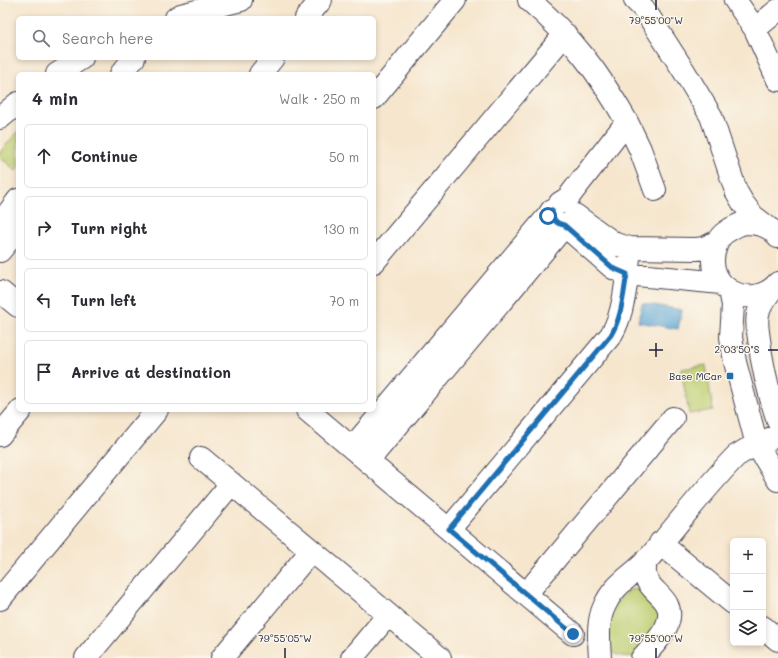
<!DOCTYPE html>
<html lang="en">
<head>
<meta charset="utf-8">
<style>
  :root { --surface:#fff; --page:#f7f7f7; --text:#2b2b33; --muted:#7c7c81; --line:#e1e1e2 }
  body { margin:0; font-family:Mali,sans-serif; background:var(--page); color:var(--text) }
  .controls { position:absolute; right:12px; bottom:12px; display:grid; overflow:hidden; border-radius:6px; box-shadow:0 2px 6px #0003 }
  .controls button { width:36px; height:36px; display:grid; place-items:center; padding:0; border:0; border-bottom:1px solid var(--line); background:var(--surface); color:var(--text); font:20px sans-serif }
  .stop { position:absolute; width:12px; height:12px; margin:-9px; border:3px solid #1f6fb2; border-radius:50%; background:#fff }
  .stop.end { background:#1f6fb2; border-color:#fff; box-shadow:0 1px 4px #0008 }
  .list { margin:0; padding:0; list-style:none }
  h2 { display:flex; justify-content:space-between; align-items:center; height:52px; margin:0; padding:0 16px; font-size:17px }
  h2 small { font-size:13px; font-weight:400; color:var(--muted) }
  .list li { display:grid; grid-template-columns:26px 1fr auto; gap:12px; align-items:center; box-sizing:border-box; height:64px; margin:0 8px 8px; padding:0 8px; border:1px solid var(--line); border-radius:6px }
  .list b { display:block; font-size:15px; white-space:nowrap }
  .list em { font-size:13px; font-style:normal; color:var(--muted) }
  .icon { flex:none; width:22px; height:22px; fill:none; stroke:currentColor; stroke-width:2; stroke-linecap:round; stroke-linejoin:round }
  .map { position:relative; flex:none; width:778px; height:658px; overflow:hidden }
  .search { position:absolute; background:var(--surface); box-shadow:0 2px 6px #0003; left:16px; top:16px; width:360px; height:44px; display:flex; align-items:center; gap:10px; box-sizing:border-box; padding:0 14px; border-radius:6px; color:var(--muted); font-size:15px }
  .panel { position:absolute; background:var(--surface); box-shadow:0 2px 6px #0003; left:16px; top:72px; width:360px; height:340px; border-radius:6px }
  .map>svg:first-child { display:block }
  .green { fill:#bdce70; stroke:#707856 }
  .water { fill:#5ba6d3; stroke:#3e6487 }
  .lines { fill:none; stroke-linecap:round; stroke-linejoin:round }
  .minor-casing { stroke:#423f51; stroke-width:24 }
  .minor { stroke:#fff; stroke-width:22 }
  .route { stroke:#1f6fb2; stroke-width:5 }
  .ticks { fill:none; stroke:#22223b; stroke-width:1.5 }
  .poi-dot { fill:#1f6fb2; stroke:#fbf7ec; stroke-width:1.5 }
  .labels { text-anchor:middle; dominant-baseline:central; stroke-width:3; stroke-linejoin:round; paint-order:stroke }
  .poi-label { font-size:10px; fill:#22223b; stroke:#fbf7ec; text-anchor:end }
  .ticks-label { font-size:10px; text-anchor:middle; fill:#22223b; stroke:#fbf7ec; stroke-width:3; stroke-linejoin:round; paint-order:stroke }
</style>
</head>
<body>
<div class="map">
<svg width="778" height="658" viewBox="0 0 778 658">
  <rect width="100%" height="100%" fill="#fbf7ec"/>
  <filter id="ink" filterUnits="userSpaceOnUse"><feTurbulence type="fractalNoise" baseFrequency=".025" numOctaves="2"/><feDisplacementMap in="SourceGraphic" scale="8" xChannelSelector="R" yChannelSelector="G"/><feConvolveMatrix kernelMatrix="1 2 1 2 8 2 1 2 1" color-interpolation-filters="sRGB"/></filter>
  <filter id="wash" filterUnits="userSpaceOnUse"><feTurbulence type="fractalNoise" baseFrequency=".012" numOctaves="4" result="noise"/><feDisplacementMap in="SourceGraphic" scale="16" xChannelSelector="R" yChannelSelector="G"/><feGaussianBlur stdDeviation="0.9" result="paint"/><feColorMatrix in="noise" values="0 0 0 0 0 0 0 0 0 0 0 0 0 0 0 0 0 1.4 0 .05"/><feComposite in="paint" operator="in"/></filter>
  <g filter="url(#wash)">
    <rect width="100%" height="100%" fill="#f6e6ce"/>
    <path class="green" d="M18 131V169L16 171 0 157V152Z
      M706 365 713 410 689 414 681 369Z
      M638 589C657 595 656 604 660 621 655 628 639 653 633 656 624 658 614 655 608 648L609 611 628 590Z"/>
    <path class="water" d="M642 303 682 310 678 329 638 322Z"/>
  </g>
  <g filter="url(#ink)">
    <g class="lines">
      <defs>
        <path id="minor" d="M529 0C572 37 599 73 627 122L574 190 568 198 560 203
          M635 0 644 9 684 71 711 116 736 191 743 203 753 216 766 226
          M735 0 755 29
          M778 10 755 29 778 80
          M176 18 181 15 241 0
          M306 18 321 0
          M57 74 82 58
          M121 74 134 58
          M260 74 273 58
          M374 98 455 0
          M0 118 18 103
          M627 122 640 149 655 190
          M575 215 615 244 630 248 696 249 704 248 718 241
          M0 224 18 200
          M564 225 613 268 627 274 721 283
          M778 237C771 226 758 223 745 223 738 224 732 228 726 232 721 235 718 240 716 246 700 286 751 314 778 283
          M0 251 18 229
          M374 262 565 34
          M773 288C767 296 760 304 758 314 756 323 758 331 759 339 762 367 769 394 778 421
          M730 291 733 305 731 337 735 362 757 445 778 480
          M1 292 18 306
          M307 410 573 634
          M0 435 21 410
          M352 448 548 216 552 210
          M201 458 440 658
          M368 461 561 230 562 225
          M449 529 611 335C625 313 627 274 630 248
          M660 543 733 603
          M526 594 673 418
          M0 599 157 410
          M763 627 778 640
          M86 658 231 484
          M222 658 311 551
          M352 658 388 615
          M600 658C599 641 597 622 604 607 614 583 633 576 649 558 678 524 705 488 736 456L746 450 778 435
          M642 658C650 649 665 634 668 622 677 592 635 593 647 559"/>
      </defs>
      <use href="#minor" class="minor-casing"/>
      <use href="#minor" class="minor"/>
    </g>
  </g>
  <g class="lines" filter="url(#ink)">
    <path class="route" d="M548 216 552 210C552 219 556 224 564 225L613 268 627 274C623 295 622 317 611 335L449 529 573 634"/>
  </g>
  <path class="ticks" d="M656 0V10M656 343V357M649 350H663M768 350H778M285 648V658M656 648V658"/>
  <rect class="poi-dot" x="726" y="372" width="8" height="8" rx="2"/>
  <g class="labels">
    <g class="poi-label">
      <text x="722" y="376">Base MCar</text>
    </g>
  </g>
  <g class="ticks-label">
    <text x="656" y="24">79°55'00"W</text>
    <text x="737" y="353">2°03'50"S</text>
    <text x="285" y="642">79°55'05"W</text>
    <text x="656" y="642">79°55'00"W</text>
  </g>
</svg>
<div class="controls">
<button>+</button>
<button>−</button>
<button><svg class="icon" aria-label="layers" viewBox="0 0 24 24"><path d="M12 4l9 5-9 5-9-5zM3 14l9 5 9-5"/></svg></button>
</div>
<div class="stop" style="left:548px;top:216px"></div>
<div class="stop end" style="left:573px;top:634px"></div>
<div class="search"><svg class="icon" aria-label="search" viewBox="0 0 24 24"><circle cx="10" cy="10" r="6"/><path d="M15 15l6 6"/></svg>Search here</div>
<section class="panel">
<h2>4 min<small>Walk · 250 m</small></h2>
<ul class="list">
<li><svg class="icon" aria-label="ahead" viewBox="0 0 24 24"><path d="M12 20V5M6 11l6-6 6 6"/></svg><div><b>Continue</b></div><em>50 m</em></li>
<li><svg class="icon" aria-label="right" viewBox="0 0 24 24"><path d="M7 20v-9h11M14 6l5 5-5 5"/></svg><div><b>Turn right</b></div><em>130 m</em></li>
<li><svg class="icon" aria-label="left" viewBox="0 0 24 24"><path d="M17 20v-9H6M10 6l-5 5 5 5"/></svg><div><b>Turn left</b></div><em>70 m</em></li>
<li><svg class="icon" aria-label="arrive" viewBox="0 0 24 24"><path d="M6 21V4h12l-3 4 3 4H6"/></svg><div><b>Arrive at destination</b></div></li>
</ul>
</section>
</div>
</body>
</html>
